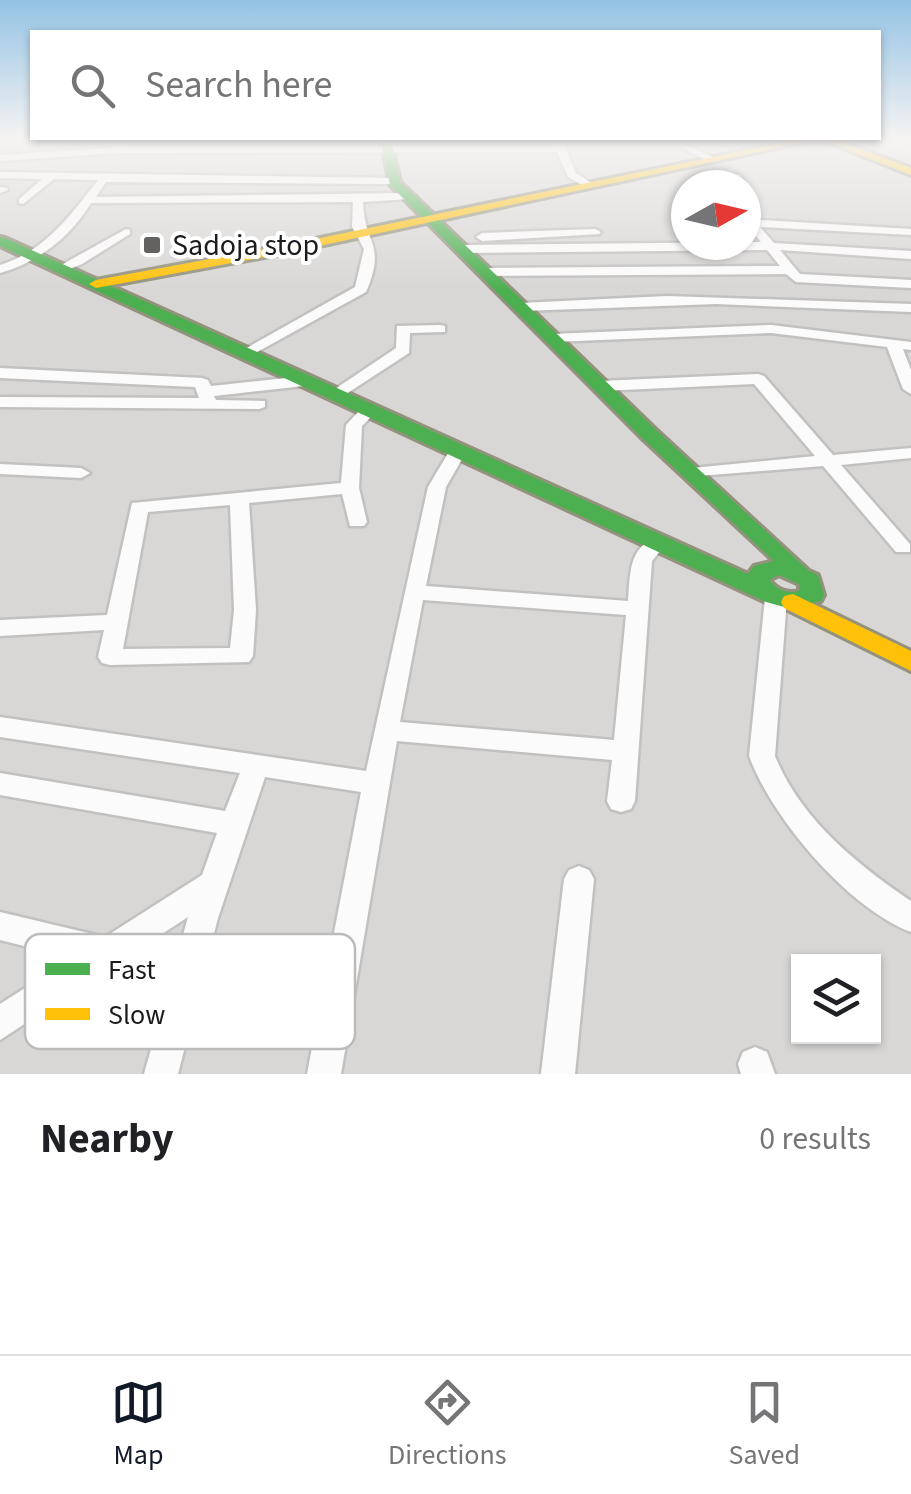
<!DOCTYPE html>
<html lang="en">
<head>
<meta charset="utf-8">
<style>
  :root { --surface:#fff; --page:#f6f6f6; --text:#202124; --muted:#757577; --line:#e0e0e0; --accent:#111827 }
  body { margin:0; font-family:"Source Sans 3",sans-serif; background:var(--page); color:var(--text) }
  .controls { position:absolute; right:30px; bottom:30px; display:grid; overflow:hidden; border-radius:0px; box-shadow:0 2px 8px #0004 }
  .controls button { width:90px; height:90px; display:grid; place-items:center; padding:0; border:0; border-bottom:2px solid var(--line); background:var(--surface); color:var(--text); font:50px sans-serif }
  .compass { position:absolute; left:671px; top:170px; width:90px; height:90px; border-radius:50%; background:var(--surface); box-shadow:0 2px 8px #0004; rotate:82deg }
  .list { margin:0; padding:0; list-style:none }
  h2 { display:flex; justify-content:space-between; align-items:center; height:130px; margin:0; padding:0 40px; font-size:42px }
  h2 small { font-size:32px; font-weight:400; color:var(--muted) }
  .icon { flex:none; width:55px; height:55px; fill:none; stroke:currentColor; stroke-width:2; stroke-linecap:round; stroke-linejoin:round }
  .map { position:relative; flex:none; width:911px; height:1074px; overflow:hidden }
  .search { position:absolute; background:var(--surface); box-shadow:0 2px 8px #0004; left:30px; right:30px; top:30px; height:110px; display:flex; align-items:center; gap:25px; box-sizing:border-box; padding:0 35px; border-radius:0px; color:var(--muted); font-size:38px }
  .sheet { height:280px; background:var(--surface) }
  nav { display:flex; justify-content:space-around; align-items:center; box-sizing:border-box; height:140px; border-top:2px solid var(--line); background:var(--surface); font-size:28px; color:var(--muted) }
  nav a { display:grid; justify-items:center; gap:5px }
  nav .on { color:var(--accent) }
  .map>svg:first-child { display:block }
  .residential { fill:#d9d7d5; fill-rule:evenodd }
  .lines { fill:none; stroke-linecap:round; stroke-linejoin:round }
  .street-casing { stroke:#c2c1c0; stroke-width:5 }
  .fast-casing { stroke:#93927d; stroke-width:6 }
  .slow-casing { stroke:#93927d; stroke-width:6 }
  .street { fill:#fcfbfb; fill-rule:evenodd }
  .fast { fill:#4caf50; fill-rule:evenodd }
  .slow { fill:#ffc107; fill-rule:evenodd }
  .poi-dot { fill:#636261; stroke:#fff; stroke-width:4 }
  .labels { text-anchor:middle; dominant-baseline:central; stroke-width:8; stroke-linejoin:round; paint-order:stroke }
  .far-poi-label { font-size:30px; fill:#1b1b1b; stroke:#fff; text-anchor:start }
  .key { fill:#fff; stroke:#bbb; stroke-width:2.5 }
  .key-label { font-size:28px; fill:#1b1b1b }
</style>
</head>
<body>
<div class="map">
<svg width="911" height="1074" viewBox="0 0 911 1074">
  <rect width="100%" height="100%" fill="#eae7e4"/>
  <path class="residential" d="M0 141H893V147L911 153V1074H0ZM686 185H746V245H686ZM798 962H874V1036H798Z"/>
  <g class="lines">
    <defs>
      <path id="street" d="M120 141 129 142 124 147 556 146 555 141H563L576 173 596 186 587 188 568 177 557 152 118 153 0 161V155L111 148Z
        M666 141H678L719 160 711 162Z
        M0 172 393 178 398 181 393 184 106 182 96 197 408 193 413 196 408 199 363 202C364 244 387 244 366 292L248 357 243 356V350L355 287 364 249 352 227 353 202 91 203C70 237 39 262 0 273V265C45 251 70 216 98 180L54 179 23 204 19 203V199L42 179 0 178Z
        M737 174 741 175 746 185H736L732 177Z
        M0 187 7 188 8 190 0 193Z
        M746 202 760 220 911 229V235L760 227 774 243 911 251V259L780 250 800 274 911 280V288L796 282 786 274 486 276 480 272 486 268 780 266 767 250 463 253 457 249 463 245 761 242 747 225Z
        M126 229 130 230V234L82 264 60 273 54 269Z
        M595 229 601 232 599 234 482 241 476 237 482 233Z
        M667 296 911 304V312L716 304 521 311 514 307 521 303Z
        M440 325 445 326V332L410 333 409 353 340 398H328L326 395 396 348 397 326Z
        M771 325 911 342V350L903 349 911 370V394L903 389 887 347 771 333 552 342 545 338 552 334Z
        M0 368 202 378 208 380 211 386 304 376 312 381 304 386 214 396 216 400 265 401V407L259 409 0 407V397L199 398 195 387 0 378Z
        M758 374 764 376 833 455 911 448V458L841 465 910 544V552H896L823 466 686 477 683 473 692 468 815 456 754 384 600 391 592 386 600 381Z
        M368 407 376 412 362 426 359 488 367 522 364 526H350L342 494 249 503 256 610 253 656 249 662 110 665 102 663 98 657 104 630 0 636V620L107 615 132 503 341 483 346 425 362 408ZM230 505 234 610 230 648 123 649 148 512Z
        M456 449 465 454 446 487 426 586 628 601C630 577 628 547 656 538L666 544 652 561 635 801 631 809 621 812 611 809 607 801 612 760 397 741 341 1074H307L361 792 265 777 218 918 178 1074H144L188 917 0 1040V1004L72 958 0 940V912L105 937 202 875 217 833 0 795V773L225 811 240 773 0 737V717L366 771 428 487 450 450ZM423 600 626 615 614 740 400 722Z
        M0 464 81 468 90 473 81 478 0 474Z
        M776 591 787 598 775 756C800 818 856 864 911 901V932C848 908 772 818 749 756L765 598Z
        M579 866 589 870 594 879 575 1074H541L564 879 569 870Z
        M755 1047 767 1052 775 1074H741L738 1064 743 1052Z"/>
      <path id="fast" d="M381 141H391L400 182 655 429 809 571 818 575 824 595 821 601 788 608 766 602 0 246V237L5 238 748 574 754 566 774 561 641 437 390 185ZM779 575 799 584V591C786 594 778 590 769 580Z"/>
      <path id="slow" d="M791 141H809L291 252 96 288 89 284 96 280 291 244Z
        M825 141H839L911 168V175Z
        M793 594 911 651V671L784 608 781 602 784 596Z"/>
    </defs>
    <use href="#street" class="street-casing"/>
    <use href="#fast" class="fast-casing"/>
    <use href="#slow" class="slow-casing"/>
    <use href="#street" class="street"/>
    <use href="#fast" class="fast"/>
    <use href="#slow" class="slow"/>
  </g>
  <linearGradient id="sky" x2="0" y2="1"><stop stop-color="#94c3e4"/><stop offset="0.48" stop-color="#f6f4f3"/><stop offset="1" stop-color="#f6f4f3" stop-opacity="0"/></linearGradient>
  <rect width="911" height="291" fill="url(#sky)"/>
  <rect class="poi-dot" x="142" y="235" width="20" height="20" rx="5"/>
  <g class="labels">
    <g class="far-poi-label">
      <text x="172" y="245">Sadoja stop</text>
    </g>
  </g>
  <rect x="25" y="934" width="330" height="115" rx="15" class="key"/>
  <rect x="45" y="963" width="45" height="12" fill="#4caf50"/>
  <rect x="45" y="1008" width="45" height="12" fill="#ffc107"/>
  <g class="key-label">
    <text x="108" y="979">Fast</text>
    <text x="108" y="1024">Slow</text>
  </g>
</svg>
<div class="controls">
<button><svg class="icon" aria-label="layers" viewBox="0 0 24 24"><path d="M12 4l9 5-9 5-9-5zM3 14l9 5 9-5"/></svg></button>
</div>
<svg class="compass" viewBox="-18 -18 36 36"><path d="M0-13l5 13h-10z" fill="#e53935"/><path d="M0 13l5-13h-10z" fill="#757577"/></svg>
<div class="search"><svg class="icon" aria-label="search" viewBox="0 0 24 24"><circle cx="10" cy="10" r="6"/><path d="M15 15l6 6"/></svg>Search here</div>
</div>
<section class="sheet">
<h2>Nearby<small>0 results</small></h2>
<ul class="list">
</ul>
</section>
<nav>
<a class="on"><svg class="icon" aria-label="map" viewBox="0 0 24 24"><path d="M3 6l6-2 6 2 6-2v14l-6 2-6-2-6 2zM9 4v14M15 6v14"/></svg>Map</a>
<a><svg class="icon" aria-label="directions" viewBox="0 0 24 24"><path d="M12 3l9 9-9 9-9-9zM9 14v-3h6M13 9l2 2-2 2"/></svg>Directions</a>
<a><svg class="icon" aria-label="saved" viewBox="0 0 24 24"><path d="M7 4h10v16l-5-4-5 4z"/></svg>Saved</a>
</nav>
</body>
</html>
